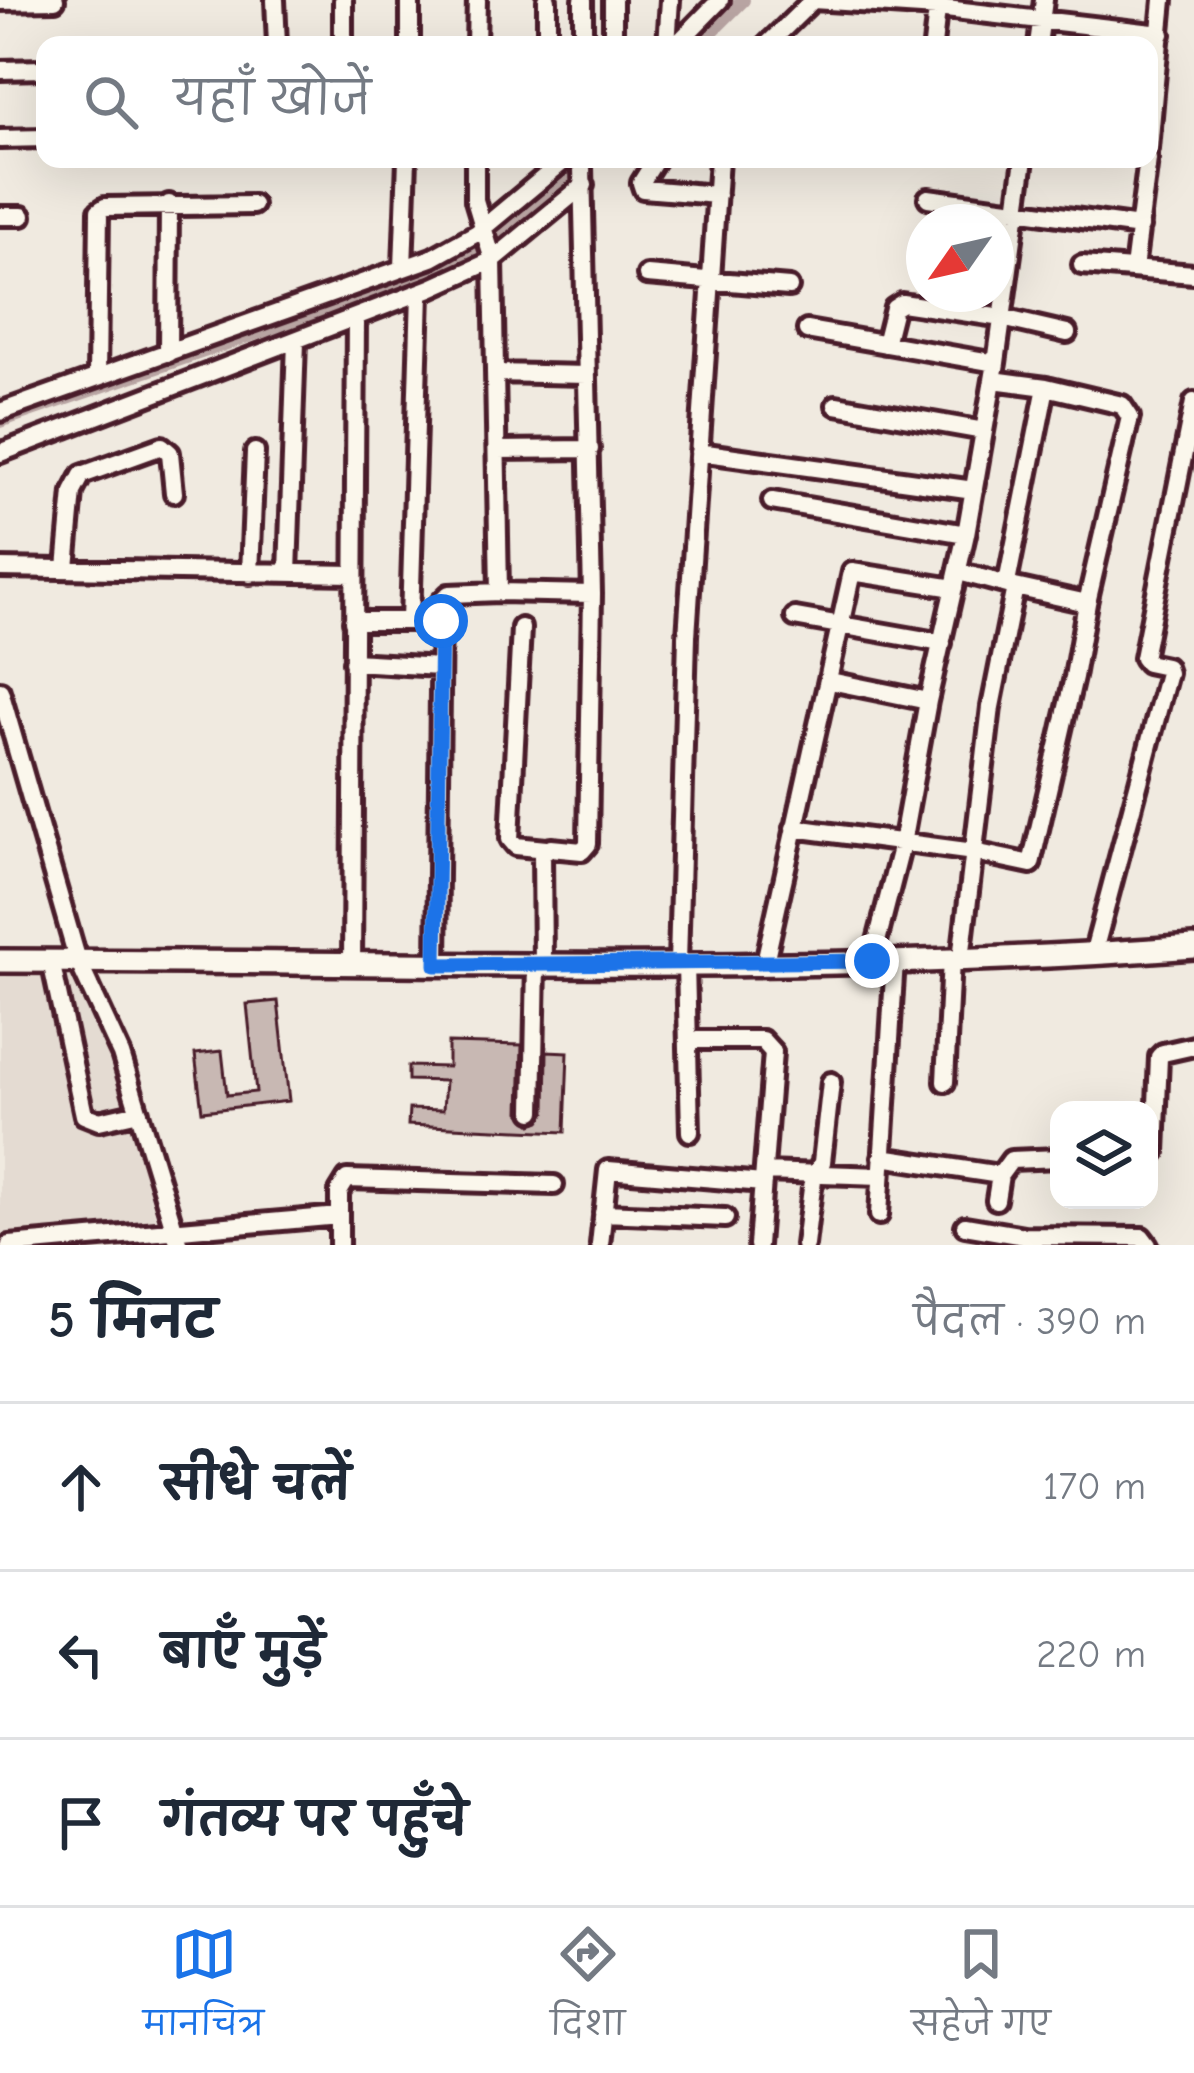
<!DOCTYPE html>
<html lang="hi">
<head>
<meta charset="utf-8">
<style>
  :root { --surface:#fff; --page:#f2f2f3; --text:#1f2937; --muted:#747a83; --line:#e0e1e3; --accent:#1a73e8 }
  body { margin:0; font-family:"Comic Neue","Playpen Sans Deva",sans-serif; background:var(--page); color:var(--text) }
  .controls { position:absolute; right:36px; bottom:36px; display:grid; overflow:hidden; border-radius:24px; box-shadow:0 12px 48px #0002 }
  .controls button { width:108px; height:108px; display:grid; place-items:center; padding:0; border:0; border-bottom:3px solid var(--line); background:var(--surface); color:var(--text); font:60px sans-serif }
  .compass { position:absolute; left:906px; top:204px; width:108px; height:108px; border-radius:50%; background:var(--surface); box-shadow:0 12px 48px #0002; rotate:236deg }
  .stop { position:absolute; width:36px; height:36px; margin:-27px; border:9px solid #1a73e8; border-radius:50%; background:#fff }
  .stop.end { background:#1a73e8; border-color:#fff; box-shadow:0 3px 12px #0008 }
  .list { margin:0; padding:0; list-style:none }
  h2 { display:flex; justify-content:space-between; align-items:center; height:156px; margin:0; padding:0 48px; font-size:51px }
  h2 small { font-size:39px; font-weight:400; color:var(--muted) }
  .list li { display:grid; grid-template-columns:78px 1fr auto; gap:36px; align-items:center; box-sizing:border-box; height:168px; padding:0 48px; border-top:3px solid var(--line) }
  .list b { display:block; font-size:45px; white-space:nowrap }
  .list em { font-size:39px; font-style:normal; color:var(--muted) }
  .icon { flex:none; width:66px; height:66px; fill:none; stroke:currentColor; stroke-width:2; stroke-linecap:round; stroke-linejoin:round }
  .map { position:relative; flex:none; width:1194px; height:1245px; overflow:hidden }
  .search { position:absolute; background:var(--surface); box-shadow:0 12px 48px #0002; left:36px; right:36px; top:36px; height:132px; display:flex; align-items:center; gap:30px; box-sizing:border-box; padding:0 42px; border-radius:24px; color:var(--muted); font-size:45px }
  .sheet { height:660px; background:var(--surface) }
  nav { display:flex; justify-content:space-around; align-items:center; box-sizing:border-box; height:168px; border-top:3px solid var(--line); background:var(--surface); font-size:33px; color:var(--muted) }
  nav a { display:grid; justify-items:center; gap:6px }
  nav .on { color:var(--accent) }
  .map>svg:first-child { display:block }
  .built { fill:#e4dbd2 }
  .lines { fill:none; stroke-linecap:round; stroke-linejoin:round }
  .canal { stroke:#b8a4a2; stroke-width:14 }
  .building { fill:#c8b8b3; stroke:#4a1f2b; stroke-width:3 }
  .minor-casing { stroke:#4a1f2b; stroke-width:26 }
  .major-casing { stroke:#4a1f2b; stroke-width:30 }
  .minor { stroke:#fbf7ec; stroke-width:16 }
  .major { stroke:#fbf7ec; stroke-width:21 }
  .route { stroke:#1a73e8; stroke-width:15 }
</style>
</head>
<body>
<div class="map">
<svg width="1194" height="1245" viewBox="0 0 1194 1245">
  <rect width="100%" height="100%" fill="#f0eae0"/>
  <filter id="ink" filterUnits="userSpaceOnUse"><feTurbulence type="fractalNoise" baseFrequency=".00833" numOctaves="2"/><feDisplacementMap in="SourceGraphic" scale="24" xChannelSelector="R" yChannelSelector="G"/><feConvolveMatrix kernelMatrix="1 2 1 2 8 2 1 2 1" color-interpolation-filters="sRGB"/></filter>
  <g filter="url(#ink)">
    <path class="built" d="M0 973H70L114 1061 163 1245H0Z"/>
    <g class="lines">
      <path class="canal" d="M698 45 743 0
        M0 421 338 305 457 257 504 227 586 159"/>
    </g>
    <path class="building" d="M278 1001 289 1101 202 1111 195 1054 222 1051 227 1095 256 1092 247 1004Z
      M448 1043 522 1045 520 1112 532 1124 540 1121 546 1112 547 1051 568 1052 565 1132 408 1125 409 1109 443 1110 445 1081 408 1080V1066L448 1067Z"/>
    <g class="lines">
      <defs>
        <path id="minor" d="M275 0 277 45
          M343 0V45
          M583 0V45
          M813 0 937 8 1161 34
          M0 1 55 0
          M410 45V0
          M476 45 477 0
          M547 45V0
          M613 45V0
          M667 45 670 0
          M676 45 720 0
          M767 45 813 0
          M933 45 938 1
          M1038 45 1044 0
          M0 70 45 69
          M1149 93H1154L1149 149
          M1154 93 1163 0
          M0 139 45 138
          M475 159V200L493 260 499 592 592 594
          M656 159 641 183 643 189 717 195
          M928 198 1140 227
          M0 216H22
          M1082 265 1194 274
          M403 268 407 159
          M1134 269 1148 159
          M647 275 789 287
          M420 293 410 621H441
          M807 330 996 363
          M885 344 894 308 902 303 1002 318 1067 333
          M168 353 169 204
          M495 373 587 375
          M97 377 99 211 105 207 253 205
          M993 380 1046 387 1007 583
          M836 405 984 431
          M0 412 432 258 477 233 566 159
          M497 450 590 449
          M699 452 974 490
          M0 453 431 288 493 260 584 185
          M772 501 966 534
          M0 568 353 574
          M66 568 73 492 82 475 162 446 170 453 174 493
          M959 572 1015 587 991 707 961 959
          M288 573 296 341
          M250 574 255 452
          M1015 587 1087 603 1130 417 1122 405 1046 387
          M795 617 942 643
          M353 621H410
          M521 628 510 839 516 846 546 849
          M353 662 440 667
          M830 681 928 701
          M0 691 78 961 121 1054 179 1245
          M794 828 974 852 1031 864 1074 677 1087 603
          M1093 955 1168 673 1166 667 1147 663 1143 658 1194 402
          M51 961 84 1115 99 1121 139 1112
          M872 961 902 844 928 701 966 534 996 363 1024 159
          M765 962 852 572 954 588
          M678 963 687 636 719 159
          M686 963 690 1132
          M543 964 542 854 551 848 582 851 588 844 592 594 582 167
          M352 965 356 318
          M437 965 441 602 449 594 499 592
          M688 1040H762L773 1052 758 1245
          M945 1082 951 959
          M533 1111 536 964
          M882 1157 1000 1175
          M1149 1157 1155 1152 1159 1057 1163 1053 1194 1046
          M764 1172 881 1176
          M996 1200 1000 1175 1011 1160 1059 1158
          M603 1213 725 1218
          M879 1215 895 960
          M965 1226 1024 1236 1142 1237 1148 1245
          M10 1245 339 1216
          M339 1245V1192L347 1179 554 1185
          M600 1245 608 1170 763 1183
          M805 1245 813 1180 822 1162 831 1082"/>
        <path id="major" d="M0 961C398 961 797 977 1194 947"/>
      </defs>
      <use href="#minor" class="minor-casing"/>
      <use href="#major" class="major-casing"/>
      <use href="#minor" class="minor"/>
      <use href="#major" class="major"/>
    </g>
  </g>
  <g class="lines" filter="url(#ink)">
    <path class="route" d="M441 621 436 965 872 961"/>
  </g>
</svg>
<div class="controls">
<button><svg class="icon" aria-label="layers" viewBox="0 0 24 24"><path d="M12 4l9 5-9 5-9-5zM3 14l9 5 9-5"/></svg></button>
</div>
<svg class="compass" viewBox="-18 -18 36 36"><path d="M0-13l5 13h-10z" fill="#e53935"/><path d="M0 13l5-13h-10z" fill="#747a83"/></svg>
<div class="stop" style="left:441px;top:621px"></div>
<div class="stop end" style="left:872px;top:961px"></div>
<div class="search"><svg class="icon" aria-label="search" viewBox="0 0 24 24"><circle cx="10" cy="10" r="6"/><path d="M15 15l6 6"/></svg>यहाँ खोजें</div>
</div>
<section class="sheet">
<h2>5 मिनट<small>पैदल · 390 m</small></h2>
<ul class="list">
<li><svg class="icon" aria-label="ahead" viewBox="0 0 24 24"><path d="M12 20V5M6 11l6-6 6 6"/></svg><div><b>सीधे चलें</b></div><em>170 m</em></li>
<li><svg class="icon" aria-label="left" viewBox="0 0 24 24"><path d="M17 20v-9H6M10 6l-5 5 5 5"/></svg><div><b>बाएँ मुड़ें</b></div><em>220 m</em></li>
<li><svg class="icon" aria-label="arrive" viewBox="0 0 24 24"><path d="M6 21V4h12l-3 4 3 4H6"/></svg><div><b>गंतव्य पर पहुँचे</b></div></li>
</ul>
</section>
<nav>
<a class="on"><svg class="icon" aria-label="map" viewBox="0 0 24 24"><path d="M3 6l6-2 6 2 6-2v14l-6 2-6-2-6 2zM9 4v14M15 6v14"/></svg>मानचित्र</a>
<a><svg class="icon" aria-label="directions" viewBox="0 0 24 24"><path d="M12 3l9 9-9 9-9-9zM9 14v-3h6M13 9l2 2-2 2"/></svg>दिशा</a>
<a><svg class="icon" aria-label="saved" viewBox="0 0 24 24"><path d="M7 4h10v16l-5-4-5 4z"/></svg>सहेजे गए</a>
</nav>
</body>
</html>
